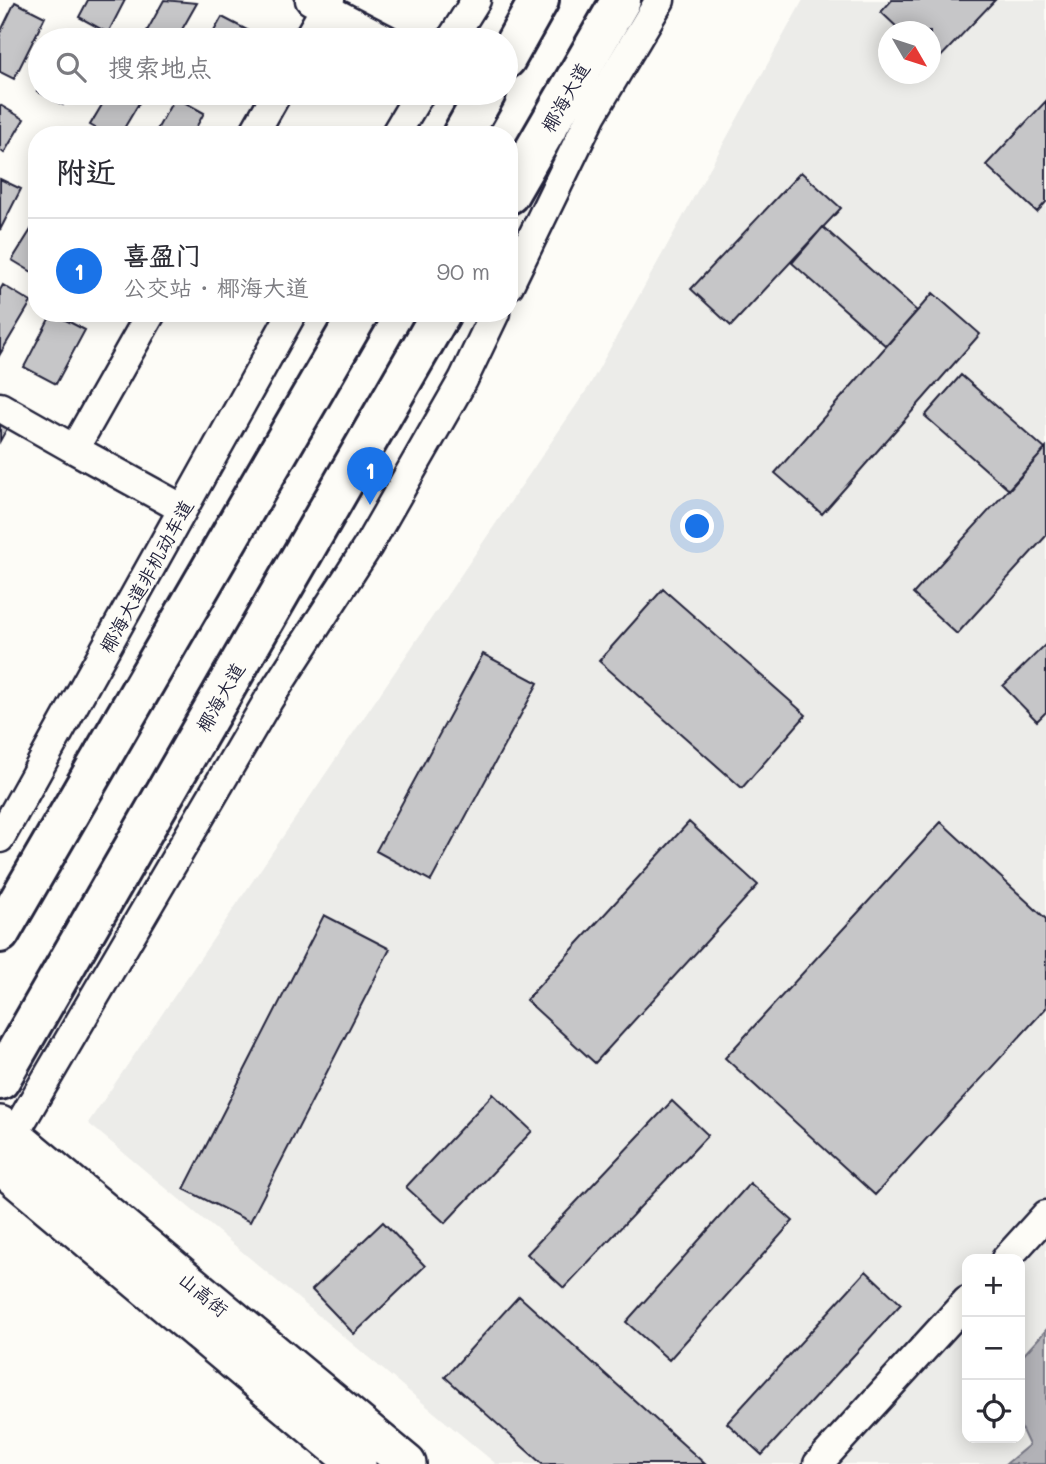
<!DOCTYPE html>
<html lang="zh">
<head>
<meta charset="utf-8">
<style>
  :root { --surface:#fff; --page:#f7f7f7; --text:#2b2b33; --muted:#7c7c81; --line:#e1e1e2; --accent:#1a73e8 }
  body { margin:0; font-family:Mali,"LXGW WenKai TC",sans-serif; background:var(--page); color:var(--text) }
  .controls { position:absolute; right:21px; bottom:21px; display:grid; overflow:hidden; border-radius:14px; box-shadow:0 4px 18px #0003 }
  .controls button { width:63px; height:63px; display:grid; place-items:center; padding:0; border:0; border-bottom:2px solid var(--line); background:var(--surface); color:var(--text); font:35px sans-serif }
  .compass { position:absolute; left:878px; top:21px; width:63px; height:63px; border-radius:50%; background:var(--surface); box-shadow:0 4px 18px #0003; rotate:129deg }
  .you { position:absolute; left:698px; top:527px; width:24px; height:24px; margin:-18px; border:5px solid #fff; border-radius:50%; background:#1a73e8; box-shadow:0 0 0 10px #1a73e833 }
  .badge { display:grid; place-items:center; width:46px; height:46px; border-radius:50%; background:var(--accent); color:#fff; font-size:23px; font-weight:700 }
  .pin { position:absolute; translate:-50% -58px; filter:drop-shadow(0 2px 4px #0008) }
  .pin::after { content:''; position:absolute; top:37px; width:24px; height:21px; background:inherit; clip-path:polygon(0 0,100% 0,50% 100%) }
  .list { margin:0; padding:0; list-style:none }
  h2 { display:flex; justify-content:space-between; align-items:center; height:91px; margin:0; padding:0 28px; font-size:30px }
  h2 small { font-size:23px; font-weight:400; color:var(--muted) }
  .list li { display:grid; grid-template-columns:46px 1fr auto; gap:21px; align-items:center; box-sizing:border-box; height:105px; padding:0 28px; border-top:2px solid var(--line) }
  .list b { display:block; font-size:26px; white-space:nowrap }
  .list p { margin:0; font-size:23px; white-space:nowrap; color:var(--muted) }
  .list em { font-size:23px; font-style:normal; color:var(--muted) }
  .icon { flex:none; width:38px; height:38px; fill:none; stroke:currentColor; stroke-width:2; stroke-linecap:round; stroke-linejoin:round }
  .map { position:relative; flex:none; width:1046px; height:1464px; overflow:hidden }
  .search { position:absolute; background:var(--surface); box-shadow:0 4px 18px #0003; left:28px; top:28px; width:490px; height:77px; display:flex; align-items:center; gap:18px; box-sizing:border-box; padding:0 24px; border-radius:38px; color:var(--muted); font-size:26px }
  .panel { position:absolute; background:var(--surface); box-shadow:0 4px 18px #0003; left:28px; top:126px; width:490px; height:196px; border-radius:28px }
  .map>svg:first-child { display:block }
  .built { fill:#ecece9; fill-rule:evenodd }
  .water { fill:#b2b2b7; stroke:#787885; stroke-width:2 }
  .building { fill:#c6c6c8; stroke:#22223b; stroke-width:2 }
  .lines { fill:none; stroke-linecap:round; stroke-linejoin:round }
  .minor-casing { stroke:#22223b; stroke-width:33 }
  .major-casing { stroke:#22223b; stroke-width:42 }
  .highway-casing { stroke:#22223b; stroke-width:44 }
  .minor { stroke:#fdfcf7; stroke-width:28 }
  .major { stroke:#fdfcf7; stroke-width:37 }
  .highway { stroke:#fdfcf7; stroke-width:38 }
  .labels { text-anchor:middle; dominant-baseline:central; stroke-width:5; stroke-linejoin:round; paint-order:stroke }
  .street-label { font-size:19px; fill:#22223b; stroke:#fdfcf7 }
</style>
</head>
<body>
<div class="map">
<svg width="1046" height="1464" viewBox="0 0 1046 1464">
  <rect width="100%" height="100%" fill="#fdfcf7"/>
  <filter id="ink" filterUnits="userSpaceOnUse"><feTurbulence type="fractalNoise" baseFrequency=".0143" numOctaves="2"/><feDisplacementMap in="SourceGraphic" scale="14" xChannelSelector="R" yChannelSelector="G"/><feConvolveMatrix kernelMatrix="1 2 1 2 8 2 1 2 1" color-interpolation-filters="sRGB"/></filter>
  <g filter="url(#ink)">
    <path class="built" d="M803 0H1046V1464H496L88 1123 588 388ZM888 32H930V74H888ZM967 1259H1020V1438H967Z"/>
    <path class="water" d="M1046 1330V1464H1006L1029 1445 1020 1426V1359Z"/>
    <path class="building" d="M88 0H125L108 33 79 17Z
      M164 0 197 3 176 40H142Z
      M892 0H995L935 63 930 59V32H902L881 12Z
      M15 2 45 17 14 79 0 72V33Z
      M222 17 249 31 244 40H209Z
      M68 34 80 40H64Z
      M40 84V93H70L63 105 37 91Z
      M109 93H145L120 135H108L90 125Z
      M175 97 204 113 192 135H154Z
      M1046 101V202L1037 212 986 165Z
      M0 105 24 119 4 153 0 150Z
      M801 172 841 208 731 326 691 289Z
      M0 179 21 189 0 230Z
      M37 220V275L12 260Z
      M823 227 917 311 886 346 792 263Z
      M3 285 31 302 0 354V290Z
      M933 293 980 334 822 514 775 473Z
      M52 313 85 330 56 384 24 367Z
      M961 375 1045 449 1009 490 925 416Z
      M0 420 9 425 0 441Z
      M1046 448V536L957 634 913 594Z
      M663 589 806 715 742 788 599 661Z
      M1046 644V712L1037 721 1003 686Z
      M483 654 538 683 431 881 376 851Z
      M689 822 758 885 595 1063 526 1000Z
      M941 822 1046 919V1008L875 1195 725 1058Z
      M324 915 390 949 250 1222 184 1189Z
      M493 1094 532 1131 445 1223 406 1187Z
      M672 1101 708 1135 564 1288 527 1254Z
      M750 1183 793 1221 669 1360 626 1322Z
      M383 1222 425 1266 354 1334 312 1290Z
      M866 1271 901 1304 762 1455 727 1423Z
      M519 1296 705 1464H542L445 1377Z"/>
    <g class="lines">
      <defs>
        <path id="minor" d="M310 0 387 40
          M307 40 330 0
          M451 40 476 0
          M253 135 277 93
          M395 135 420 93
          M509 285 592 114 660 0
          M151 313 74 449 183 509
          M0 407 74 449
          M0 838 292 313
          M3 1153 269 699 368 546 463 380 495 313
          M1006 1259 1046 1215
          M818 1464 967 1301"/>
        <path id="major" d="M0 1125 407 1464
          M0 1165 357 1464"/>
        <path id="highway" d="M506 59 539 0
          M462 135 486 93
          M509 194 621 0
          M0 933 359 313
          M0 1080 441 313"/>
      </defs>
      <use href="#minor" class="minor-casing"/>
      <use href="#major" class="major-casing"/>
      <use href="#highway" class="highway-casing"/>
      <use href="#minor" class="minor"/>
      <use href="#major" class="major"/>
      <use href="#highway" class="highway"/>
    </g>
  </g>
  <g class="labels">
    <g class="street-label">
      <text transform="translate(565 97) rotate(-60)">椰海大道</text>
      <text transform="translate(146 576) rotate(-61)">椰海大道非机动车道</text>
      <text transform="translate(220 697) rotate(-60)">椰海大道</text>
      <text transform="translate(204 1294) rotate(40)">山高街</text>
    </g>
  </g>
</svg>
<div class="controls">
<button>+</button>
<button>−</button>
<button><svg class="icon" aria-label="locate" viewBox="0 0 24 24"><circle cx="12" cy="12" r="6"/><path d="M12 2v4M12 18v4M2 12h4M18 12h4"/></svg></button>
</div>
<svg class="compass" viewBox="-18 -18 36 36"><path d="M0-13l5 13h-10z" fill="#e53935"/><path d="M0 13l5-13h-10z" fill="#7c7c81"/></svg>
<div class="you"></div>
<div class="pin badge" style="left:370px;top:505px">1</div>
<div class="search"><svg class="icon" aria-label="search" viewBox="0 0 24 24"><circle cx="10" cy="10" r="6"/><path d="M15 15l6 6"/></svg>搜索地点</div>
<section class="panel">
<h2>附近<small></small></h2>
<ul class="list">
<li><span class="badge">1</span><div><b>喜盈门</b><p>公交站 · 椰海大道</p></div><em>90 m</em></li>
</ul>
</section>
</div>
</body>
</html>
